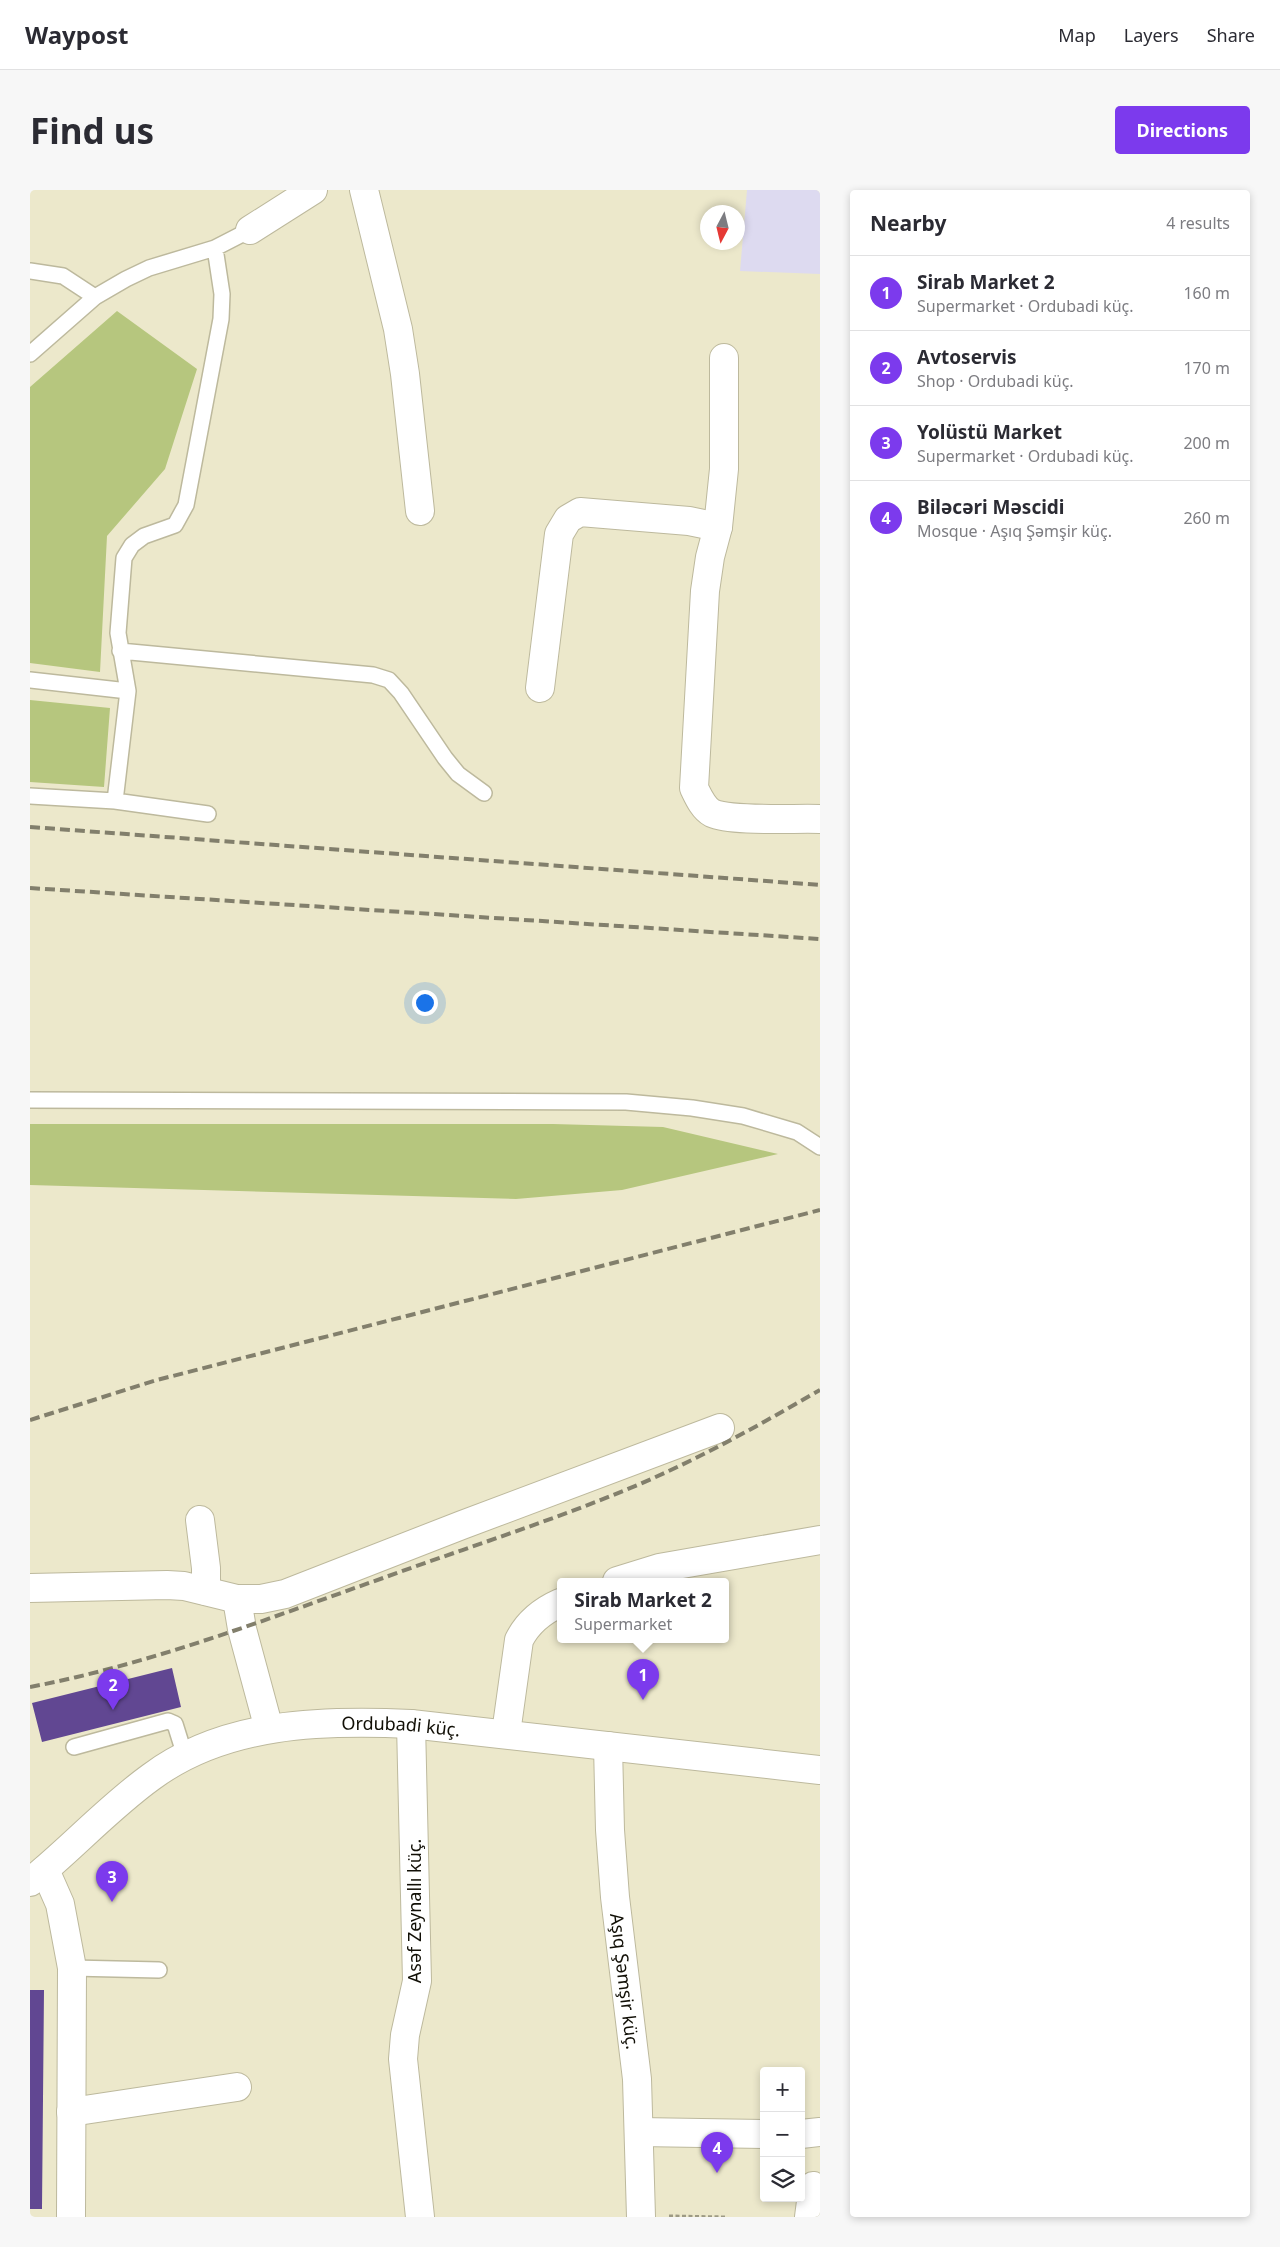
<!DOCTYPE html>
<html lang="en">
<head>
<meta charset="utf-8">
<style>
  :root { --surface:#fff; --page:#f7f7f7; --text:#2b2b33; --muted:#7c7c81; --line:#e1e1e2; --accent:#7c3aed }
  body { margin:0; font-family:"Noto Sans",sans-serif; background:var(--page); color:var(--text) }
  .controls { position:absolute; right:15px; bottom:15px; display:grid; overflow:hidden; border-radius:5px; box-shadow:0 2px 8px #0003 }
  .controls button { width:45px; height:45px; display:grid; place-items:center; padding:0; border:0; border-bottom:1px solid var(--line); background:var(--surface); color:var(--text); font:25px sans-serif }
  .compass { position:absolute; left:670px; top:15px; width:45px; height:45px; border-radius:50%; background:var(--surface); box-shadow:0 2px 8px #0003; rotate:187deg }
  .you { position:absolute; left:394px; top:812px; width:18px; height:18px; margin:-12px; border:4px solid #fff; border-radius:50%; background:#1a73e8; box-shadow:0 0 0 8px #1a73e833 }
  .badge { display:grid; place-items:center; width:32px; height:32px; border-radius:50%; background:var(--accent); color:#fff; font-size:16px; font-weight:700 }
  .pin { position:absolute; translate:-50% -41px; filter:drop-shadow(0 1px 2px #0008) }
  .pin::after { content:''; position:absolute; top:26px; width:18px; height:15px; background:inherit; clip-path:polygon(0 0,100% 0,50% 100%) }
  .popup { position:absolute; left:527px; top:1388px; width:172px; height:65px; box-sizing:border-box; display:grid; place-content:center; border-radius:5px; background:var(--surface); filter:drop-shadow(0 1px 4px #0005); font-size:16px; white-space:nowrap; color:var(--muted) }
  .popup b { font-size:19px; color:var(--text) }
  .popup::after { content:''; position:absolute; left:50%; top:100%; margin-left:-10px; border:10px solid transparent; border-top-color:var(--surface) }
  .list { margin:0; padding:0; list-style:none }
  h2 { display:flex; justify-content:space-between; align-items:center; height:65px; margin:0; padding:0 20px; font-size:21px }
  h2 small { font-size:16px; font-weight:400; color:var(--muted) }
  .list li { display:grid; grid-template-columns:32px 1fr auto; gap:15px; align-items:center; box-sizing:border-box; height:75px; padding:0 20px; border-top:1px solid var(--line) }
  .list b { display:block; font-size:19px; white-space:nowrap }
  .list p { margin:0; font-size:16px; white-space:nowrap; color:var(--muted) }
  .list em { font-size:16px; font-style:normal; color:var(--muted) }
  .icon { flex:none; width:28px; height:28px; fill:none; stroke:currentColor; stroke-width:2; stroke-linecap:round; stroke-linejoin:round }
  .map { position:relative; flex:none; width:790px; height:2027px; overflow:hidden; border-radius:5px }
  header { display:flex; align-items:center; gap:30px; box-sizing:border-box; height:70px; padding:0 25px; background:var(--surface); border-bottom:1px solid var(--line) }
  header strong { font-size:24px }
  nav { display:flex; gap:28px; margin-inline-start:auto; font-size:18px }
  .intro { display:flex; align-items:center; justify-content:space-between; box-sizing:border-box; height:120px; padding:0 30px }
  h1 { margin:0; font-size:35px }
  .button { padding:12px 22px; border-radius:5px; background:var(--accent); color:#fff; font-size:18px; font-weight:700 }
  main { display:flex; gap:30px; padding:0 30px }
  aside { flex:1; background:var(--surface); border-radius:5px; box-shadow:0 2px 8px #0003 }
  .map>svg:first-child { display:block }
  .education { fill:#dddaf0 }
  .green { fill:#b6c67e }
  .building { fill:#614792 }
  .lines { fill:none; stroke-linecap:round; stroke-linejoin:round }
  .lane-casing { stroke:#bdb99d; stroke-width:18 }
  .street-casing { stroke:#bdb99d; stroke-width:30 }
  .secondary-casing { stroke:#bdb99d; stroke-width:30 }
  .path { stroke:#9d9a84; stroke-width:3; stroke-dasharray:4 2.5; stroke-linecap:butt }
  .lane { stroke:#fff; stroke-width:15 }
  .street { stroke:#fff; stroke-width:28 }
  .secondary { stroke:#fff; stroke-width:28 }
  .rail { stroke:#827f6c; stroke-width:4; stroke-dasharray:10 5; stroke-linecap:butt }
  .labels { text-anchor:middle; dominant-baseline:central; stroke-width:5; stroke-linejoin:round; paint-order:stroke }
  .street-label { font-size:18px; fill:#110f06; stroke:#fff }
</style>
</head>
<body>
<header>
<strong>Waypost</strong>
<nav><a>Map</a><a>Layers</a><a>Share</a></nav>
</header>
<div class="intro"><h1>Find us</h1><a class="button">Directions</a></div>
<main>
<div class="map">
<svg width="790" height="2027" viewBox="0 0 790 2027">
  <rect width="100%" height="100%" fill="#ece8cb"/>
  <path class="education" d="M717 0H790V84L710 81Z"/>
  <path class="green" d="M87 121 167 179 135 279 77 346 70 482 0 473V197Z
    M0 510 80 518 74 597 0 592Z
    M0 934H523L633 937 748 964 592 1000 486 1009 0 995Z"/>
  <path class="building" d="M142 1478 151 1517 12 1552 2 1513Z
    M0 1800H14L12 2019H0Z"/>
  <g class="lines">
    <defs>
      <path id="lane" d="M0 81 33 86 65 107
        M0 164 65 107 96 89 119 78 185 58 220 40
        M90 461 343 485 359 490 371 503 415 568 428 584 454 603
        M0 490 98 501
        M0 606 85 611 178 624
        M85 611 98 501 88 443 94 368 102 355 114 346 145 335 156 315 191 129 192 104 185 58
        M0 910 596 912 662 918 713 926 767 942 790 957
        M44 1557 138 1531 145 1534 155 1566
        M42 1778 129 1780"/>
      <g id="street">
        <path d="M334 0 368 139 375 184 390 321"/>
        <path d="M220 40 283 0"/>
        <path d="M694 168V279L688 337 680 367 675 401 664 598C668 606 673 618 682 623 702 632 765 628 790 629"/>
        <path d="M510 498 529 344 538 329 550 322 659 331 688 337"/>
        <path d="M170 1330 176 1378V1401"/>
        <path d="M587 1391 629 1378 790 1350"/>
        <path d="M0 1398 137 1395 154 1396 207 1409H231L255 1404 432 1335 690 1238"/>
        <path d="M207 1409 212 1439 239 1539"/>
        <path d="M381 1534 387 1791 375 1845 373 1869 390 2027"/>
        <path d="M476 1543 489 1450C498 1432 512 1421 530 1413"/>
        <path id="s1" d="M578 1556 580 1640 585 1707 607 1889 611 2027"/>
        <path d="M15 1680 30 1714 42 1778 41 2027"/>
        <path d="M41 1922 207 1897"/>
        <path d="M609 1942 734 1944"/>
        <path d="M771 1944 790 1942"/>
        <path d="M779 2027 783 1996"/>
      </g>
      <g id="secondary">
        <path id="s2" d="M0 1692C41 1659 78 1618 121 1587 195 1532 292 1530 381 1534L790 1580"/>
      </g>
    </defs>
    <use href="#lane" class="lane-casing"/>
    <use href="#street" class="street-casing"/>
    <use href="#secondary" class="secondary-casing"/>
    <path class="path" d="M639 2026 696 2027"/>
    <use href="#lane" class="lane"/>
    <use href="#street" class="street"/>
    <use href="#secondary" class="secondary"/>
    <path class="rail" d="M0 637 790 695
      M0 698 790 749
      M0 1230 127 1190 790 1020
      M0 1497C121 1474 237 1429 353 1388 433 1359 515 1333 593 1301 662 1273 726 1237 790 1200"/>
  </g>
  <g class="labels">
    <g class="street-label">
      <text stroke="none"><textPath href="#s2" startOffset="421">Ordubadi küç.</textPath></text>
      <text transform="translate(384 1721) rotate(-90)">Asəf Zeynallı küç.</text>
      <text stroke="none"><textPath href="#s1" startOffset="236">Aşıq Şəmşir küç.</textPath></text>
    </g>
  </g>
</svg>
<div class="controls">
<button>+</button>
<button>−</button>
<button><svg class="icon" aria-label="layers" viewBox="0 0 24 24"><path d="M12 4l9 5-9 5-9-5zM3 14l9 5 9-5"/></svg></button>
</div>
<svg class="compass" viewBox="-18 -18 36 36"><path d="M0-13l5 13h-10z" fill="#e53935"/><path d="M0 13l5-13h-10z" fill="#7c7c81"/></svg>
<div class="you"></div>
<div class="pin badge" style="left:613px;top:1510px">1</div>
<div class="popup"><b>Sirab Market 2</b>Supermarket</div>
<div class="pin badge" style="left:83px;top:1520px">2</div>
<div class="pin badge" style="left:82px;top:1712px">3</div>
<div class="pin badge" style="left:687px;top:1983px">4</div>
</div>
<aside>
<h2>Nearby<small>4 results</small></h2>
<ul class="list">
<li><span class="badge">1</span><div><b>Sirab Market 2</b><p>Supermarket · Ordubadi küç.</p></div><em>160 m</em></li>
<li><span class="badge">2</span><div><b>Avtoservis</b><p>Shop · Ordubadi küç.</p></div><em>170 m</em></li>
<li><span class="badge">3</span><div><b>Yolüstü Market</b><p>Supermarket · Ordubadi küç.</p></div><em>200 m</em></li>
<li><span class="badge">4</span><div><b>Biləcəri Məscidi</b><p>Mosque · Aşıq Şəmşir küç.</p></div><em>260 m</em></li>
</ul>
</aside>
</main>
</body>
</html>
